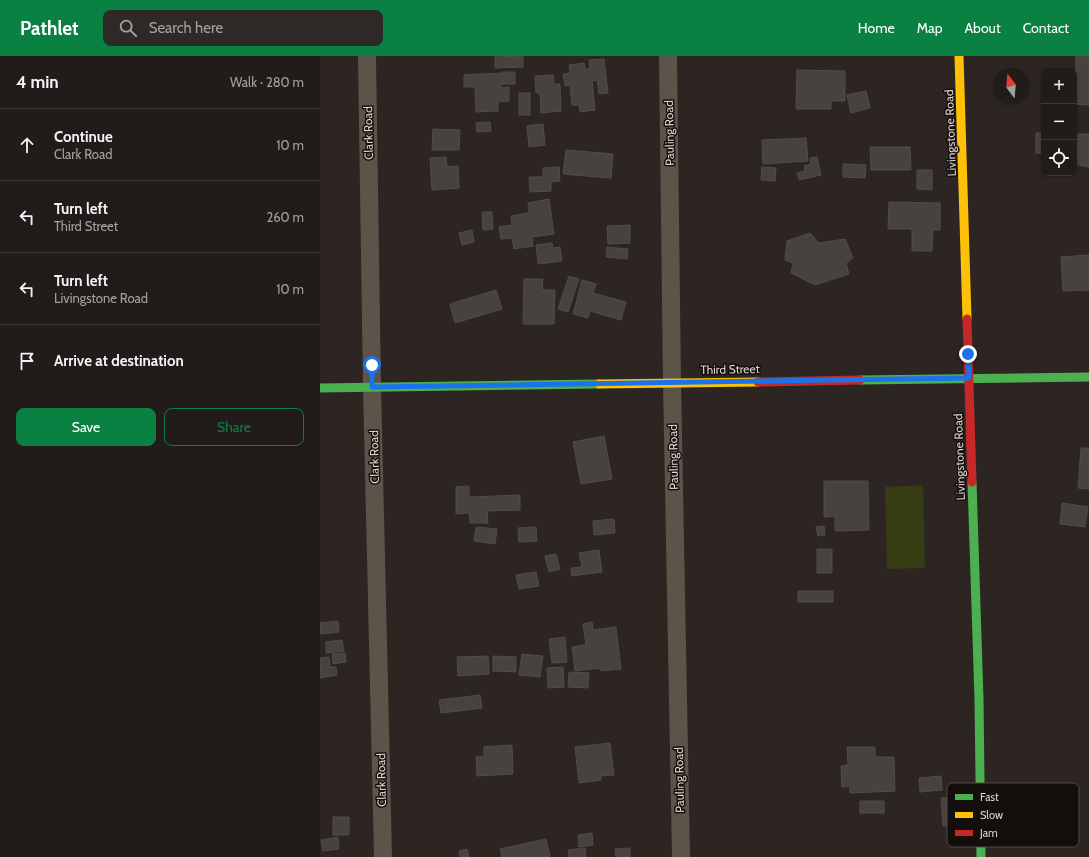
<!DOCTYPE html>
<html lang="en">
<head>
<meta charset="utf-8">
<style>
  :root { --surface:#211c1a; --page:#2d2927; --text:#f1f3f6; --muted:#a2a1a2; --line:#3e3a39; --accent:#0b8043 }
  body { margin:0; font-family:Cabin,sans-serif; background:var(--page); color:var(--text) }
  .controls { position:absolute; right:12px; top:12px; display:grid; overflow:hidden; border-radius:8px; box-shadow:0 1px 3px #0004 }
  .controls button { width:36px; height:36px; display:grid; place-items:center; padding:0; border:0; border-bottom:1px solid var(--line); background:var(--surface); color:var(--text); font:20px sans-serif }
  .compass { position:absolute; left:673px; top:12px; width:36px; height:36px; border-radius:50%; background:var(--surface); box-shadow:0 1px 3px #0004; rotate:344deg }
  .stop { position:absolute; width:12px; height:12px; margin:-9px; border:3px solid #1a73e8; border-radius:50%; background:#fff }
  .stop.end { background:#1a73e8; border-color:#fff; box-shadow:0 1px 4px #0008 }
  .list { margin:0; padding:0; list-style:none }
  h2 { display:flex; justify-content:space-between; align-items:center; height:52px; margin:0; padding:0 16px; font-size:17px }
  h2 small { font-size:13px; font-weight:400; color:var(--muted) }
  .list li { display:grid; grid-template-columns:26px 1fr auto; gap:12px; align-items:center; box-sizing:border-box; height:72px; padding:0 16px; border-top:1px solid var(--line) }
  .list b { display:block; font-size:15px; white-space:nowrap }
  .list p { margin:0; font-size:13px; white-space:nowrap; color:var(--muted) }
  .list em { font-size:13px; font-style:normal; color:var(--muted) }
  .actions { display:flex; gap:8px; padding:12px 16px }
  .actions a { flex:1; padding:9px 0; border:1px solid var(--accent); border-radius:8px; text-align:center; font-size:14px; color:var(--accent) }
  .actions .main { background:var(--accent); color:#fff }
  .icon { flex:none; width:22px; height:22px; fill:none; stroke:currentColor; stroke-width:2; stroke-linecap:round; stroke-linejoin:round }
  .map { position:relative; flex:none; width:769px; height:801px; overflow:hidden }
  header { display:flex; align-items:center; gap:24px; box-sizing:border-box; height:56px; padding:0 20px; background:var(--accent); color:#fff }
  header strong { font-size:19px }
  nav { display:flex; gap:22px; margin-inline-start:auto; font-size:14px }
  .search { width:280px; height:36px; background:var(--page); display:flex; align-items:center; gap:10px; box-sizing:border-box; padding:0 14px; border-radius:8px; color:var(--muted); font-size:15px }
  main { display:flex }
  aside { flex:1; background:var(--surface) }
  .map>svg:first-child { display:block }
  .green { fill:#363d13 }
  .building { fill:#48423f; stroke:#514c4a }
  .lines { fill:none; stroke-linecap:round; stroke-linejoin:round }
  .street { stroke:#5d5348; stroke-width:18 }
  .fast { stroke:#4caf50; stroke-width:9 }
  .slow { stroke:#ffc107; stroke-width:9 }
  .jam { stroke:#c62828; stroke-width:9 }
  .route { stroke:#1a73e8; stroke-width:5 }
  .labels { text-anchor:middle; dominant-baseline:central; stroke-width:3; stroke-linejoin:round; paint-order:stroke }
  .street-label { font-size:12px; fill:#ddd5d2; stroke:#140f0c }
  .key { fill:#140f0c; stroke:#504a47; stroke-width:1 }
  .key-label { font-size:11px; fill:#ddd5d2 }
</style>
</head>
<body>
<header>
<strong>Pathlet</strong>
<div class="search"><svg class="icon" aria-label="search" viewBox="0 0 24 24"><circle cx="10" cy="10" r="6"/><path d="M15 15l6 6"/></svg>Search here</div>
<nav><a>Home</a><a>Map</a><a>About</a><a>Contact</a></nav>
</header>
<main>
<aside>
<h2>4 min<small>Walk · 280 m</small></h2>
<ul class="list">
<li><svg class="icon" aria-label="ahead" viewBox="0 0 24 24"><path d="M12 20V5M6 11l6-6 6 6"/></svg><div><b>Continue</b><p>Clark Road</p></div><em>10 m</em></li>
<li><svg class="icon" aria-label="left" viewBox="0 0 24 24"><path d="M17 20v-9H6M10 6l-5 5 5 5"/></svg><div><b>Turn left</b><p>Third Street</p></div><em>260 m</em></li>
<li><svg class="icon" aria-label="left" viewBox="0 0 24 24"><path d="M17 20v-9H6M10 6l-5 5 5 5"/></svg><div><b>Turn left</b><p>Livingstone Road</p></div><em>10 m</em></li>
<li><svg class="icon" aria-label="arrive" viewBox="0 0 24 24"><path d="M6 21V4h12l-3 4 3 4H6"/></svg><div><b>Arrive at destination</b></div></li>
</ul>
<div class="actions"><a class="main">Save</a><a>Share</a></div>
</aside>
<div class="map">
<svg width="769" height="801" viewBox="0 0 769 801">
  <rect width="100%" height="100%" fill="#2c2522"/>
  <path class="green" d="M603 429 605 512 567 513 565 431Z"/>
  <path class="building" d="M203 0V11L175 12V1Z
    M756 0H769V49L754 48V18H756Z
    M284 3 288 37 279 38 277 24 272 25 275 54 260 56 259 49H252L250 29 245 30 243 18 250 17 249 9 264 7 265 13H270L269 4Z
    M477 14 525 15V45H511V53H476Z
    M182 16H195V28H182Z
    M181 17V32L189 31V45L178 46V55L156 56 155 31H144V19Z
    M233 19 234 28H240L241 55 221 57 220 37H216L215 20Z
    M546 35 550 52 531 57 527 39Z
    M199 37H210V59H199Z
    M170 66 171 75 157 76 156 67Z
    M223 68 225 89 209 91 207 70Z
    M113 73 140 74 139 94H112Z
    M716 77H724V97H716Z
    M754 78H769V111L754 108Z
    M486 82 488 105 443 108 442 84Z
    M550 91H590L591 114H551Z
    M246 94 293 98 291 122 243 118Z
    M126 101 127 111 138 110 139 132 112 134 110 102Z
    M497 101 501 119 479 124 477 117 485 115 484 110 491 108 490 102Z
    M523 108 546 109 545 122 523 121Z
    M239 111 240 125 231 126V135L210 136 209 121H223V112Z
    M442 111 456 112 455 125 441 124Z
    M597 114H612V134L597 133Z
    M229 143 234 178 212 181 213 190 194 193 192 182 181 183 179 171 192 169 191 160 209 157 208 147Z
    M569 146 620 147V174H613L612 195H592V173H568Z
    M162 156H172L173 173 163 174Z
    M310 169V187L288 188 287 170Z
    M152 174 154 186 142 189 139 177Z
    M490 177 499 187 525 183 533 202 526 207 529 218 495 229 471 217 473 207 465 204 467 185Z
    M232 187 233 192 240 191 242 205 218 208 216 189Z
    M287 191 308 193 307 203 286 201Z
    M769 199V234L743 235 741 201Z
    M249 220 259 223 248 256 238 253Z
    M204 223H223L222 234H235L234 268H203Z
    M262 224 276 228 273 237 306 246 301 264 270 255 268 262 253 258Z
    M176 234 182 253 135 267 130 248Z
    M284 380 292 423 261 428 253 386Z
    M761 392H769V433L758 432Z
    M504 425H548L549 474 515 475V460L504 461Z
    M149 430V441L200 439V454L167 455 168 467H150L149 457 136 458V431Z
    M742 447 768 451 765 471 740 468Z
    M294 463 295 477 274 479 273 465Z
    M504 470 505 479 498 480 496 471Z
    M156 471 177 473 175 488 154 485Z
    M216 471 217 485 199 486 198 472Z
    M497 493H512V517H497Z
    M279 494 282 516 252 520 251 512 262 511 259 497Z
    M236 498 240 513 229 516 225 500Z
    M216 516 219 530 199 533 196 519Z
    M478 535H513V546H478Z
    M18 565 19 576 0 578V567Z
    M272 566 273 574 296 571 301 613 281 615V612L255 615 252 591 266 589 263 568Z
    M245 581 247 606 232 607 229 583Z
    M22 584 24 595 6 597V586Z
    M25 597 26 606 13 608 12 598Z
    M202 598 223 600 220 621 199 619Z
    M168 600 169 618 138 620 137 601Z
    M173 600 196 601V616L173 615Z
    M9 601 10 611H16L17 619 0 622V602Z
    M243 611 244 631 228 632 227 612Z
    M249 616 269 617 268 632 248 631Z
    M160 639 162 652 121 657 119 644Z
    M290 687 294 719 281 720V724L259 727 255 691Z
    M192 689 193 718 157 720 156 701 164 700V691Z
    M527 691H555V701H574L575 735 530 737V730L522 731 521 710 528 709Z
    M621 720 622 734 600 736 599 722Z
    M633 741 635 769 623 770 621 742Z
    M540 745H564V757H540Z
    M13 761H29V779H13Z
    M272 777 273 789 259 791 258 779Z
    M18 781 19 793 3 795 1 784Z
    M226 783 230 801H182L180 793Z
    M265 792 266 801H249L248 794Z
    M310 792V801H296L295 793Z
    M147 793 149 801H140L139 795Z"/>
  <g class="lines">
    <path class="street" d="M47 0 52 331 63 801
      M348 0 352 326 361 801"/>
    <path class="fast" d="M540 324 769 321
      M0 332 279 328
      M652 426 659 643 661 801"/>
    <path class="slow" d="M639 0 647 263
      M279 328 438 326"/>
    <path class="jam" d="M647 263 652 426
      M438 326 540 324"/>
  </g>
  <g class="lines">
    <path class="route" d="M52 309V331L649 322 648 298"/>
  </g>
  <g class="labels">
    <g class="street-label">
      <text transform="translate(48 77) rotate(-91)">Clark Road</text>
      <text transform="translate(349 77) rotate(-91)">Pauling Road</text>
      <text transform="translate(630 77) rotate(-92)">Livingstone Road</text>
      <text transform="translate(410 313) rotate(-1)">Third Street</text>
      <text transform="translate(54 401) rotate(-91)">Clark Road</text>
      <text transform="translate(353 401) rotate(-91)">Pauling Road</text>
      <text transform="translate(639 401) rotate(-92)">Livingstone Road</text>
      <text transform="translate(61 724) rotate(-91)">Clark Road</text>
      <text transform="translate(359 724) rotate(-91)">Pauling Road</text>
    </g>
  </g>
  <rect x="627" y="727" width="132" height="64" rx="6" class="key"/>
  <rect x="635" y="738" width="18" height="6" fill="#4caf50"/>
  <rect x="635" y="756" width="18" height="6" fill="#ffc107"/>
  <rect x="635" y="774" width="18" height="6" fill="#c62828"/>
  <g class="key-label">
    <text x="660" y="745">Fast</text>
    <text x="660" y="763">Slow</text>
    <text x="660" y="781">Jam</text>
  </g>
</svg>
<div class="controls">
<button>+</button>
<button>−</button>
<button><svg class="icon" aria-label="locate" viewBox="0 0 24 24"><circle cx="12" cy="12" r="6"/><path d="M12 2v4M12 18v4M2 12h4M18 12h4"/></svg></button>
</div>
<svg class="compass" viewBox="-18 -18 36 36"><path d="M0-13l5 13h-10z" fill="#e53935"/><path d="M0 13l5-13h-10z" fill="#a2a1a2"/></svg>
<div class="stop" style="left:52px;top:309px"></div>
<div class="stop end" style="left:648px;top:298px"></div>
</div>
</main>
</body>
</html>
